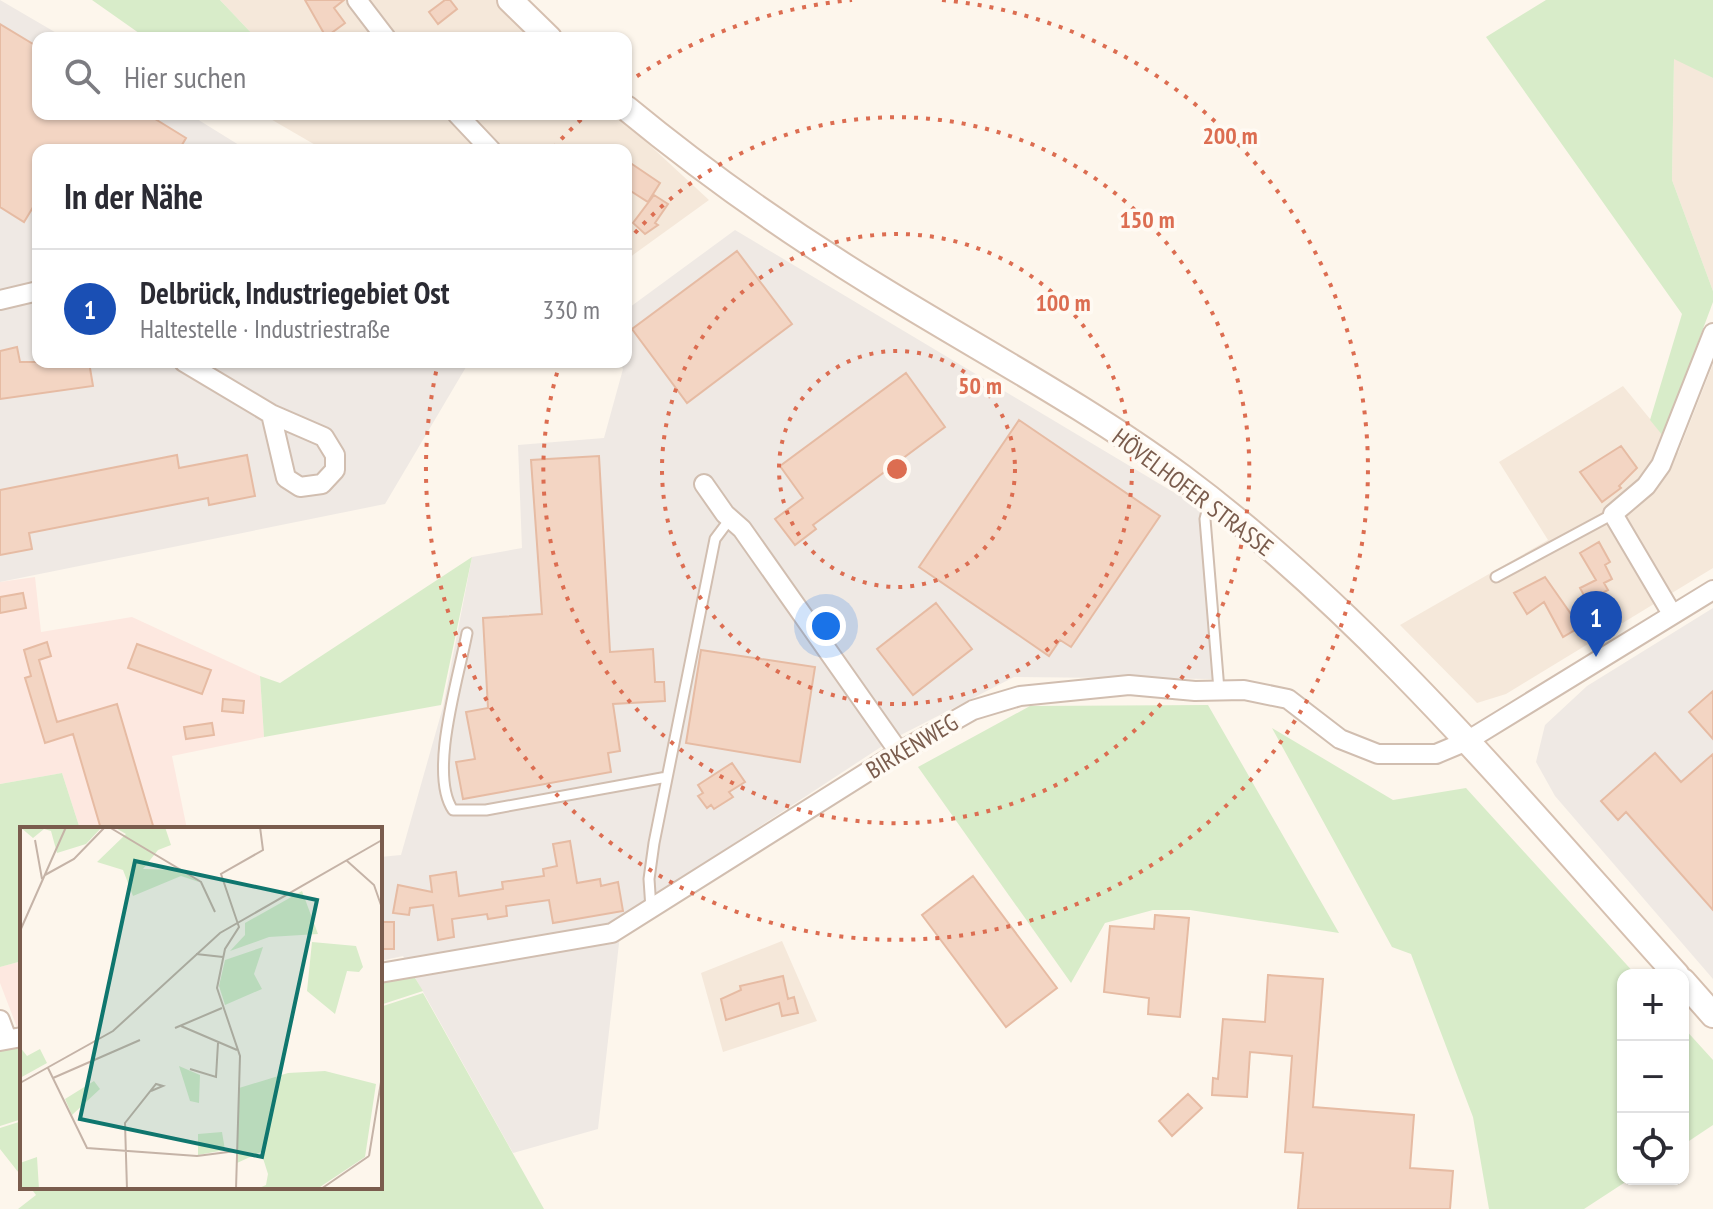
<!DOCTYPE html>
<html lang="de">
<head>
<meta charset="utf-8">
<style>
  :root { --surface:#fff; --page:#f7f7f7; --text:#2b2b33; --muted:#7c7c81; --line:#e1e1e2; --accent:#1a73e8 }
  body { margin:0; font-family:"PT Sans Narrow",sans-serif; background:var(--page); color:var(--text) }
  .controls { position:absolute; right:24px; bottom:24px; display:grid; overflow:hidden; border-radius:16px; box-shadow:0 2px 6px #0004 }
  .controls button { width:72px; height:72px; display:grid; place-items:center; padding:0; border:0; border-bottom:2px solid var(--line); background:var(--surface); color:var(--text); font:40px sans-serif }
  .you { position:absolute; left:826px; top:626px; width:28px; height:28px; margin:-20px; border:6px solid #fff; border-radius:50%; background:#1a73e8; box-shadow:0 0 0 12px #1a73e833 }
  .badge { display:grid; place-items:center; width:52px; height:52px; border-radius:50%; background:var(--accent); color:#fff; font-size:26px; font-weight:700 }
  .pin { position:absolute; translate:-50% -66px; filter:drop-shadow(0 2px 4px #0008) }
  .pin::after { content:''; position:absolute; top:42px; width:28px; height:24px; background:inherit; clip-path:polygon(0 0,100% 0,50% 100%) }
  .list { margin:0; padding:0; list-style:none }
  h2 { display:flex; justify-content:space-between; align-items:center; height:104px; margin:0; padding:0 32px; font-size:34px }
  h2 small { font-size:26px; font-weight:400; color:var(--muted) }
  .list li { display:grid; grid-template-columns:52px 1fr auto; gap:24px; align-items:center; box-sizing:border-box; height:120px; padding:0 32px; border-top:2px solid var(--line) }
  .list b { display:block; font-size:30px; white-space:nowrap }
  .list p { margin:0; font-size:26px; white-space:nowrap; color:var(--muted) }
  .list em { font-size:26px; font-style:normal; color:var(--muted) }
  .icon { flex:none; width:44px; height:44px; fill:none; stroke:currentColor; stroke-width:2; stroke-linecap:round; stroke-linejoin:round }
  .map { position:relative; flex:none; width:1713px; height:1209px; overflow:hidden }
  .search { position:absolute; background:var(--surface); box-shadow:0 2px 6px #0004; left:32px; top:32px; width:600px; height:88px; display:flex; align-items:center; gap:20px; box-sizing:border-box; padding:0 28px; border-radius:16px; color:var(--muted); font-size:30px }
  .panel { position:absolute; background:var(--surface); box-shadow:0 2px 6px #0004; left:32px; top:144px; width:600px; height:224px; border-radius:16px }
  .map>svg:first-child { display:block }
  .residential { fill:#f5e8da }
  .commercial { fill:#fde8e0 }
  .industrial { fill:#efe9e4 }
  .green { fill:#d8ecc9 }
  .building { fill:#f3d5c3; stroke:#e6bba3; stroke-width:2 }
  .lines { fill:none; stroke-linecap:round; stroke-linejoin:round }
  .lane-casing { stroke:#d1beb0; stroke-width:13 }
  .street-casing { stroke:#d1beb0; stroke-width:22 }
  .secondary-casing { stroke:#d6c0b0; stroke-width:28 }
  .lane { stroke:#fff; stroke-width:9 }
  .street { stroke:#fff; stroke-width:18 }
  .secondary { stroke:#fff; stroke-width:24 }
  .ring { fill:none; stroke:#dc6d51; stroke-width:4; stroke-dasharray:4 8 }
  .labels { text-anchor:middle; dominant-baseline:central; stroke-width:7; stroke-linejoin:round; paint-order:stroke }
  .street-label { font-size:24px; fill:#7a5c4d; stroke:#fffaf3 }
  .inset-road { fill:none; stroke:#c5b3a7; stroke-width:2 }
  .view { fill:#0f766e; fill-opacity:0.15; stroke:#0f766e; stroke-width:4 }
  .inset-edge { fill:none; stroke:#7a5c4d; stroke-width:4 }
  .centre { fill:#dc6d51; stroke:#fffaf3; stroke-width:4 }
  .ring-label { font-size:24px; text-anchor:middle; font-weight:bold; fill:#dc6d51; stroke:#fffaf3; stroke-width:7; stroke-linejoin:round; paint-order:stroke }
</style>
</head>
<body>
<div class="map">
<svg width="1713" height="1209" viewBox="0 0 1713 1209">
  <rect width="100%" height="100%" fill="#fdf6ec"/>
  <path class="residential" d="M220 0H498L534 38H256Z
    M1674 58 1713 78V291L1672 180Z
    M262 114H616L709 200 626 260V150H324Z
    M1713 364V568L1506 694 1477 703 1400 625 1548 540 1499 462 1623 386 1678 453Z
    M782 941 817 1021 723 1052 701 973Z"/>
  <path class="commercial" d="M35 577 41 632 132 617 260 676 264 737 172 756 187 829H80L62 773 0 784V582Z
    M22 961V1029L18 1030 0 983V967Z"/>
  <path class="industrial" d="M0 0 65 38H38V114H189L247 150H38V362H469L385 504 0 582Z
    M735 230 1200 508 1215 679 1014 677 893 739 622 917 598 1129 513 1153 403 956 380 961V857L401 855 443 707 472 557 522 548 518 445 604 438 623 369 619 362H626V310Z
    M1713 608V979L1555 796 1536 762 1545 725 1587 686Z"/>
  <path class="green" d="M92 0H220L256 38H146Z
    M1546 0H1713V78L1674 59 1672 180 1713 291V302L1663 436 1650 420 1682 314 1486 37Z
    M472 557 441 705 264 737 260 676 280 683Z
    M1208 705 1339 933 1190 910H1153L1105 923 1071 983 918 767 1030 706Z
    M1272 728 1393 800 1466 788 1636 975H1623V1179H1630L1584 1209H1489L1473 1117 1411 954 1392 947Z
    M62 773 80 829H22V961L0 967V784Z
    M409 968 423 991 380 1005V974Z
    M423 993 544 1209H18L36 1195 30 1187H380V1007Z
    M1683 1027 1713 1060V1125L1683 1145Z
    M22 1041V1119L0 1126V1045Z
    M22 1121V1177L0 1149V1128Z"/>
  <path class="building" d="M305 0H344L334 8 345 23 326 37Z
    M445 0H450L457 9 438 24 429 12Z
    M0 24 38 47V114H147L186 138 179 150H38V199L24 222 0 207Z
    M626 160 660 183 648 202 626 188Z
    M654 195 668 204 655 223 658 225 645 234 633 223Z
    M737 251 792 324 687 403 632 329Z
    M17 347 20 362H89L93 386 0 399V351Z
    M906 373 945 427 813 525 816 529 795 545 775 519 803 498 780 466Z
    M1019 420 1160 516 1071 647 1060 640 1049 656 919 567Z
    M1621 446 1637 468 1619 486 1621 488 1602 502 1580 472Z
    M177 455 179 468 247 455 255 496 209 505 208 498 29 533 32 549 0 555V490Z
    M599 456 610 652 653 649 655 682H664L665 701 613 704 620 751 608 753 611 772 463 799 456 762 475 759 466 712 488 708 483 618 542 614 531 460Z
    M1599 542 1610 562 1605 565 1612 579 1604 583 1608 590 1587 601 1580 588 1596 580 1580 553Z
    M1545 577 1580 627 1563 637 1544 602 1527 614 1514 593Z
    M23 593 26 608 0 613V597Z
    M936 603 972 649 913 695 877 649Z
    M47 642 51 656 39 660 57 722 117 704 154 829H101L73 734 45 743 25 678 31 676 24 650Z
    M137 644 211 670 202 694 128 668Z
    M701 650 815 667 800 762 686 743Z
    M1713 691V739L1689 712Z
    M223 699 244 701 243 713 222 711Z
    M212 723 214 735 186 739 184 727Z
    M1655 753 1681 782 1713 754V910L1626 812 1618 820 1601 801Z
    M732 763 745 782 729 792 733 797 714 809 711 805 707 808 698 796 703 793 698 785Z
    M570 841 577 883 600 879 601 886 618 882 623 911 553 923 549 900 506 906 507 916 488 919 487 914 452 919 454 937 438 940 433 905 410 908 409 915 393 913 398 885 432 892 430 876 456 872 459 896 503 889 502 882 544 876 543 869 557 866 553 844Z
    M973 876 1057 988 1006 1027 922 915Z
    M1155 915 1189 918 1180 1017 1148 1014 1149 998 1104 992 1110 926 1154 929Z
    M380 922H394V949H380Z
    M1268 975 1323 979 1313 1107 1414 1115 1410 1168 1453 1171 1450 1209H1298L1303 1153 1285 1152 1292 1056 1250 1052 1247 1097 1212 1095 1213 1078 1218 1079 1223 1019 1265 1022Z
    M783 976 788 999 794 997 798 1013 782 1016 779 1003 726 1020 721 999 741 990 740 986Z
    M1188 1094 1202 1108 1172 1136 1159 1121Z"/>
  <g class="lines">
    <defs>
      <path id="lane" d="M1209 503 1205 519 1219 690
        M1496 577 1613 514
        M467 633C459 676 428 774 453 810H486L667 777
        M651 909 649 879 654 843 712 554 715 539 730 519"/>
      <path id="street" d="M357 0 386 38
        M457 114 491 150
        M0 300 38 291
        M184 362 271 414 324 437 335 455V470L322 484 300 487 286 478 271 414
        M704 484 725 514 742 529 899 752
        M1672 614 1613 514 1646 486 1661 465 1713 333
        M380 973 612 933 899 752 973 710 1020 696 1129 685 1195 691 1244 690 1288 699 1340 739 1378 754H1436L1467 741 1713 590
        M0 1020 7 1039
        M0 1041 22 1037"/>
      <path id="secondary" d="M510 0 549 38
        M626 108C706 174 790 233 878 287 980 350 1086 406 1182 477 1370 617 1521 802 1677 975
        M1683 981 1713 1015"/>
    </defs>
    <use href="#lane" class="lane-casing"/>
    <use href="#street" class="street-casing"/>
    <use href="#secondary" class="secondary-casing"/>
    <use href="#lane" class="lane"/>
    <use href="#street" class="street"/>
    <use href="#secondary" class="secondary"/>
  </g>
  <g class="ring">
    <circle cx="897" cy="469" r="118"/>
    <circle cx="897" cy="469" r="235"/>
    <path d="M627 242A353 353 0 1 1 560 363"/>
    <path d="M553 148A471 471 0 0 1 585 116M627 83A471 471 0 0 1 852 0M942 0A471 471 0 1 1 438 363"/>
  </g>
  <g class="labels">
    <g class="street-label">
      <text transform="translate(1193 492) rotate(37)">HÖVELHOFER STRASSE</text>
      <text transform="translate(912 746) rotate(-31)">BIRKENWEG</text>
    </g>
  </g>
  <g transform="translate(20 827)">
    <rect width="362" height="362" fill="#fdf6ec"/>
    <path d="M0 0H82L66 17 37 26 31 4 24 2 13 11ZM94 0H145L151 18 138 23 123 42 159 43 179 55 161 49 113 69 103 43 77 35 106 7ZM282 64 298 107 249 110 210 124 225 108V96ZM292 115 336 119 343 140 339 145 327 144 315 187 287 164ZM243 120 234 147 242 162 205 178 199 159 205 133ZM0 220 7 229 20 222 27 236 0 251ZM159 239 180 248 179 276 170 274ZM305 244 356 257 345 330 297 362H237L246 358 248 347 241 325 217 336 219 261 268 246ZM74 254 80 262 52 288 45 272ZM202 305 205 323 178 328V307ZM17 330 19 362H0V336Z" fill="#d8ecc9"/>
    <path class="inset-road" d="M89 0 181 55 195 85M15 13 22 52M326 33 354 58 362 81M25 48 54 32 85 0M0 104 46 0M176 127 203 130M161 199 217 223M155 201 202 181M28 241 67 321 177 329 216 324M170 242 196 250 198 216M33 251 120 213M0 256 93 204 200 106 362 13M349 329 362 249M107 362 105 296 136 257 143 259 131 264M216 362 220 229 197 161 205 122 219 100 201 47 243 23 240 0M301 362 349 329"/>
    <path class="view" d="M115 34 297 73 242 330 60 292Z"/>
    <rect width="362" height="362" class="inset-edge"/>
  </g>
  <circle cx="897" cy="469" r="12" class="centre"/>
  <g class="ring-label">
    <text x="1230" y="144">200 m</text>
    <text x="1147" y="228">150 m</text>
    <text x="1063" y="311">100 m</text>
    <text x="980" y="394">50 m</text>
  </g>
</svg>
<div class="controls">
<button>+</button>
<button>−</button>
<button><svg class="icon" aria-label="locate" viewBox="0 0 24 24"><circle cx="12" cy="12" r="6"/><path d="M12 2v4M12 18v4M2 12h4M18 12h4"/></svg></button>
</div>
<div class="you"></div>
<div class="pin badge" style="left:1596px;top:657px;background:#1a4fb4">1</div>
<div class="search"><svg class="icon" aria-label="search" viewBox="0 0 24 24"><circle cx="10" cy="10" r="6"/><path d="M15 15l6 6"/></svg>Hier suchen</div>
<section class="panel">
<h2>In der Nähe<small></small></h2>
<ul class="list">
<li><span class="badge" style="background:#1a4fb4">1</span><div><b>Delbrück, Industriegebiet Ost</b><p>Haltestelle · Industriestraße</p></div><em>330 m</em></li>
</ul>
</section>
</div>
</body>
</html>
